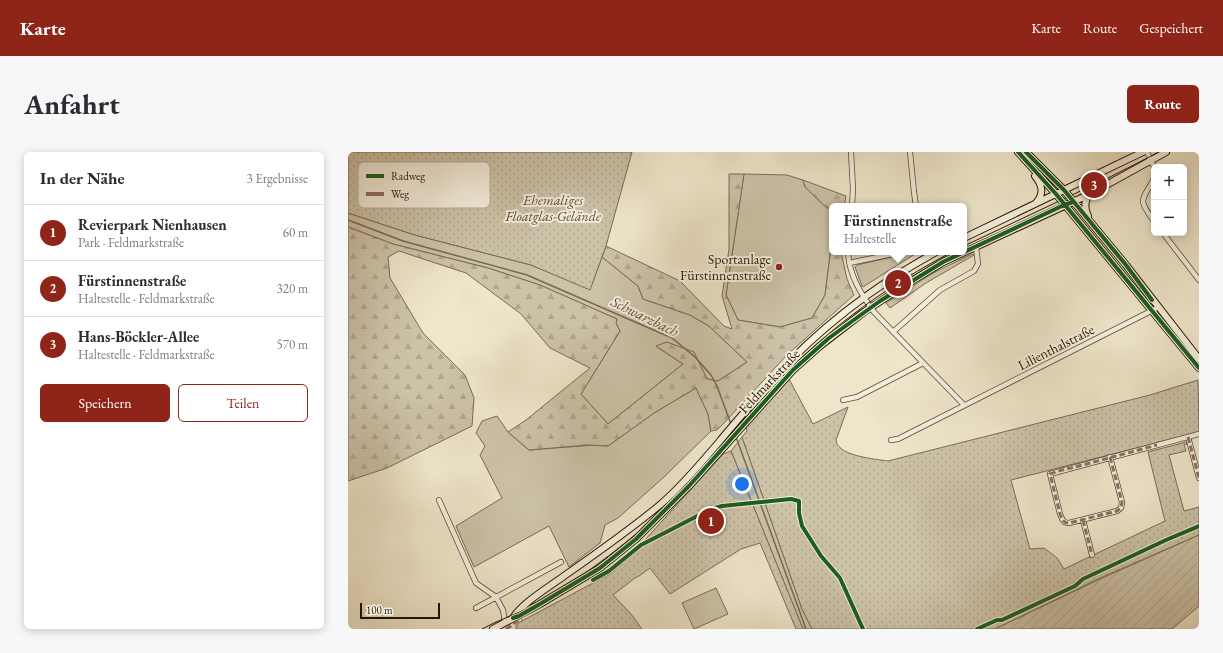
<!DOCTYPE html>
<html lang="de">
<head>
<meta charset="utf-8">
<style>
  :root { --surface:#fff; --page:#f7f7f7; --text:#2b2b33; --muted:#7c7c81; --line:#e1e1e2; --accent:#8f2418 }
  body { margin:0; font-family:"EB Garamond",serif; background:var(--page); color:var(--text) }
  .controls { position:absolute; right:12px; top:12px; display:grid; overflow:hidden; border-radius:6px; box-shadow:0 2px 10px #0003 }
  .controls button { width:36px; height:36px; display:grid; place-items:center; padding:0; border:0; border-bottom:1px solid var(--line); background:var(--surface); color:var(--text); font:20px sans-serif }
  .scale { position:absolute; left:12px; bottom:10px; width:80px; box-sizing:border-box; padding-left:4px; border:2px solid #261702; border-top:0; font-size:11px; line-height:14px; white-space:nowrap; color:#261702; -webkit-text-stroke:3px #f4eedd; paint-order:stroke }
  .you { position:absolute; left:394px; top:332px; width:14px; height:14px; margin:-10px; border:3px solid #fff; border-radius:50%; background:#1a73e8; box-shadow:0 0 0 6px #1a73e833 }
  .badge { display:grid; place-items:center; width:26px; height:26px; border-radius:50%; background:var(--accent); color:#fff; font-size:13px; font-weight:700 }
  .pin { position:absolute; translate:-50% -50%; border:2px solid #fff; box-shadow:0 1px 4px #0006 }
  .popup { position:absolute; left:481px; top:51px; width:138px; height:52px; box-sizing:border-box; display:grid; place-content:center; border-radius:6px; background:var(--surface); filter:drop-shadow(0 1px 3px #0005); font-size:13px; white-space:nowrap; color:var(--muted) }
  .popup b { font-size:15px; color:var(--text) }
  .popup::after { content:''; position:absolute; left:50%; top:100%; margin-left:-8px; border:8px solid transparent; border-top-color:var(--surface) }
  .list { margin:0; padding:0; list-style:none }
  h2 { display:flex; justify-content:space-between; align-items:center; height:52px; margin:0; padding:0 16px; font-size:17px }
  h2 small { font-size:13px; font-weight:400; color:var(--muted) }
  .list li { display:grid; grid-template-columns:26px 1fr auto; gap:12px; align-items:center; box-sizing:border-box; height:56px; padding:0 16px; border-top:1px solid var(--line) }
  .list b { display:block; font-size:15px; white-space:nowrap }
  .list p { margin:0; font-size:13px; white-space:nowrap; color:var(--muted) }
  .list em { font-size:13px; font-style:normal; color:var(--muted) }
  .actions { display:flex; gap:8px; padding:12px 16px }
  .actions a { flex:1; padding:9px 0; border:1px solid var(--accent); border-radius:6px; text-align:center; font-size:14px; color:var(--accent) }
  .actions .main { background:var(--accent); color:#fff }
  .map { position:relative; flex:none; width:851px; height:477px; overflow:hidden; border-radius:6px }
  header { display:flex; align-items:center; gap:24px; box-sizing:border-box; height:56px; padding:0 20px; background:var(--accent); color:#fff }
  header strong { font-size:19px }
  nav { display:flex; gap:22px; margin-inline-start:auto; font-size:14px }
  .intro { display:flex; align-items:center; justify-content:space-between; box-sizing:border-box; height:96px; padding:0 24px }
  h1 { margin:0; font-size:28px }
  .button { padding:10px 18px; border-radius:6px; background:var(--accent); color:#fff; font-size:14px; font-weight:700 }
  main { display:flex; gap:24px; padding:0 24px }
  aside { flex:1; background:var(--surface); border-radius:6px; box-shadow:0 2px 10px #0003 }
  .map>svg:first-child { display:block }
  .grass { fill:#ccc2a8; stroke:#796c55 }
  .forest { fill:url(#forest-firs); stroke:#796c55 }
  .park { fill:url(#park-dots); stroke:#796c55 }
  .garden { fill:url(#garden-furrows); stroke:#796c55 }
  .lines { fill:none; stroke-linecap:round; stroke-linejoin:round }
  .stream { stroke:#756951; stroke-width:1.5 }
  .street-casing { stroke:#584a34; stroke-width:6 }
  .secondary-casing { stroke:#261702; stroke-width:8 }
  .street { stroke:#f4eedd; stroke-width:4.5 }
  .secondary { stroke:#f4eedd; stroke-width:6 }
  .tram { stroke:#261702; stroke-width:1 }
  .quiet { stroke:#8d6e63; stroke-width:3; stroke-dasharray:6 3; stroke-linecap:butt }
  .cycleway-casing { stroke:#f4eedd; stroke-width:6 }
  .cycleway { stroke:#1b5e20; stroke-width:4 }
  .poi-dot { fill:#8f2418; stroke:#f4eedd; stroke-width:1.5 }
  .labels { text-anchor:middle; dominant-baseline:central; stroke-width:4; stroke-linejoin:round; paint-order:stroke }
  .park-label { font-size:14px; font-style:italic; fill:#584a34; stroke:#f4eedd }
  .poi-label { font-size:14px; fill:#261702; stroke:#f4eedd; text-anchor:end }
  .street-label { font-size:14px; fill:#261702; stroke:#f4eedd }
  .water-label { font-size:15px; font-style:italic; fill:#5b4d37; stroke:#f4eedd }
  .key { fill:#f4eedd; stroke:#b6ae9b; stroke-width:1 }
  .key-label { font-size:11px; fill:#261702 }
</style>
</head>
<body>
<header>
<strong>Karte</strong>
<nav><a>Karte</a><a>Route</a><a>Gespeichert</a></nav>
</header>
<div class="intro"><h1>Anfahrt</h1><a class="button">Route</a></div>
<main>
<aside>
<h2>In der Nähe<small>3 Ergebnisse</small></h2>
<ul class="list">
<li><span class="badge">1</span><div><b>Revierpark Nienhausen</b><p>Park · Feldmarkstraße</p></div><em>60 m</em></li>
<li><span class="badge">2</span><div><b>Fürstinnenstraße</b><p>Haltestelle · Feldmarkstraße</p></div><em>320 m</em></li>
<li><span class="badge">3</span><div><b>Hans-Böckler-Allee</b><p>Haltestelle · Feldmarkstraße</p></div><em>570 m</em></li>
</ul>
<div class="actions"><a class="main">Speichern</a><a>Teilen</a></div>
</aside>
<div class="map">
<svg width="851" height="477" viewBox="0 0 851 477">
  <defs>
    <pattern id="forest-firs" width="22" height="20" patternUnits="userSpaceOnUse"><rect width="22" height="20" fill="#ccc2a8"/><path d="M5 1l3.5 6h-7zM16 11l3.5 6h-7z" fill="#afa68f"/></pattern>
    <pattern id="park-dots" width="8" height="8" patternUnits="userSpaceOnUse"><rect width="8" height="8" fill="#ccc2a8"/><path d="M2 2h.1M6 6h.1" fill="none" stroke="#afa68f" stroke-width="1.8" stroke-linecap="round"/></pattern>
    <pattern id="garden-furrows" width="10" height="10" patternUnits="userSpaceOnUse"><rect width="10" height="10" fill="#ccc2a8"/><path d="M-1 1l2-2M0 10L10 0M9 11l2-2" fill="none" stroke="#afa68f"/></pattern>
  </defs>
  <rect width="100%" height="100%" fill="#eee5ca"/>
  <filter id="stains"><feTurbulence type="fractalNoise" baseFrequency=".005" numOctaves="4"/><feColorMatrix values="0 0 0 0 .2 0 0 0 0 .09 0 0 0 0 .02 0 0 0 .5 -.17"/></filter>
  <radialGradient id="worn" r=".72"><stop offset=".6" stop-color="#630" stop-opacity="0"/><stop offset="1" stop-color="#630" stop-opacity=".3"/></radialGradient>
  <path class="grass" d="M396 22 439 23 455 28 457 35 479 56H484V88L477 143 464 166 432 175 390 168 378 143Z
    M0 61 67 83 183 113 242 137 254 105 290 134 295 147 342 163 361 174 399 210 370 229 359 227 345 200 309 195 335 212 260 272 233 242 272 179 268 171 269 167 192 133 140 116 45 92 0 75Z
    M565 100H573L567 102 515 135 514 134 507 115 509 113Z
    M624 102 626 103 578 131 542 156 538 151 585 121Z
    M348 236 360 262 363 279 316 325 270 366 257 373 252 391 221 415 201 374 126 415 108 374 154 346 132 303 137 294 128 281 134 269 149 264 160 280 181 298 246 293 260 294 306 261Z
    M394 285 454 457 464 477H455L383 299Z
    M368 436 380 462 346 477 334 451Z"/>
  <path class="forest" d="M381 22H396L378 143 390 168 432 175 464 166 477 143 484 88V100H493L499 127 506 143 439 203 375 272 369 278 363 279 360 262 348 236 306 261 260 294 240 293 181 298 160 280 178 268 242 216 202 196 173 162 118 121 51 99 40 105 42 126 75 181 117 223 126 246 124 274 39 316 0 329V75L45 92 140 116 192 133 269 167 268 171 272 179 233 242 260 272 335 212 308 194 319 190 346 200 359 227 370 229 399 210 361 174 342 163 295 147 290 134 254 105 258 94 332 129 376 174 384 177 374 144 381 97Z
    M455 28 498 44 496 54H484V56H479L457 35Z"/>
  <path class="park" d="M0 0H284L258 94 242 138 183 113 67 83 0 61Z
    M441 227 465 272 500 255 488 288C489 304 527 307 540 309L802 243 850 228 851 280 663 328 682 397 696 396 709 406 716 417 817 369 800 300 838 290 839 292 836 293 838 299 821 303 836 359 851 355V383L750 427 647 477H464L454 457 394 285 399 279 398 275Z
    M383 299 455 477H448L412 391 393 397 322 442 302 416 291 424 287 426 265 443 283 462 294 477H168V474L170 471 262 422 293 396 295 390 375 302Z"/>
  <path class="garden" d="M851 383V454L824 477H647L750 428Z"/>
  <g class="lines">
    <path class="stream" d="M0 68 55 89 179 123 324 186 347 205 363 223 369 234 383 272
      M388 285 458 477"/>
    <defs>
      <path id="street" d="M503 0 505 37 504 54
        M562 0 566 40 568 54
        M799 0 806 15
        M806 27C793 49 790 48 806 69
        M815 81 851 128
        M500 100C501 123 513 142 526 160L616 253
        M501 111 554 100
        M545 180 592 138 626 119 630 112 628 95
        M495 248 509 245 575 211
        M840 285 851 326
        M543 288 550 287 807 157
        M762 305 774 350 773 356 769 359 721 371C715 371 714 367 712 362L702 322 851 282
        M91 348 128 431 148 445 155 458 157 470
        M735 368 744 403
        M128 456 213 410"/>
      <path id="secondary" d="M670 0 708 42 851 216
        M678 0 716 38 778 113 851 207
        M687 24C695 34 696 42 688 51
        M740 66V64C736 56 736 49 742 42
        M616 86 795 0
        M165 466C174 451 201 435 216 424 249 401 282 378 313 352 335 333 353 311 371 290 389 268 408 247 426 226 472 175 528 133 588 100
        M145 477 192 452 252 416 288 387 341 334 445 218 472 194 516 160 557 133 595 110 742 42 818 0"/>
    </defs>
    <use href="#street" class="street-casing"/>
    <use href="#secondary" class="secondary-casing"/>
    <use href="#street" class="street"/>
    <use href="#secondary" class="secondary"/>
    <path class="tram" d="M616 94 760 26 811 0
      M134 477C150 468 167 463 184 454 226 431 267 401 303 369 351 325 389 271 435 224 484 174 542 132 604 100"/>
    <path class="quiet" d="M840 285 851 326
      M762 305 774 350 773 356 769 359 721 371C715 371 714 367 712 362L702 322C715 317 729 315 742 311 765 305 787 299 809 293
      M735 368 744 403
      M158 477C164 474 168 469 174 466"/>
    <defs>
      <path id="cycleway" d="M670 0 708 42 851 216
        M678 0 716 38 778 113 804 148
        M245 428 261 419 293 393 361 358 374 354 443 347 451 349V361L454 374 473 404 492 426 515 477
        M165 466 171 464 192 452 252 416 288 387 341 334 445 218 481 186 532 149 595 110 716 53 725 50
        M629 477 649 468H654L727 434 735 427 818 388 851 374"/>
    </defs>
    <use href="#cycleway" class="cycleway-casing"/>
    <use href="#cycleway" class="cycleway"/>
  </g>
  <circle class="poi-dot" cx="431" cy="115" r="4"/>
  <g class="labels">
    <g class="park-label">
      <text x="205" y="48">Ehemaliges<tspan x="205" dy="16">Floatglas-Gelände</tspan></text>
    </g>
    <g class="poi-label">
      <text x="423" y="107">Sportanlage<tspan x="423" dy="16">Fürstinnenstraße</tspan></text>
    </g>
    <g class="street-label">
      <text transform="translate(708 195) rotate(-27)">Lilienthalstraße</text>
      <text transform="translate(421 229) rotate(-47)">Feldmarkstraße</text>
    </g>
    <g class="water-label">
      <text transform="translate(297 164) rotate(26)">Schwarzbach</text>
    </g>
  </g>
  <rect x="10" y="10" width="132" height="46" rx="6" class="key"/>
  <rect x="18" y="22" width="18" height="4" fill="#1b5e20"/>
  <rect x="18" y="40" width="18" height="4" fill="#8d6e63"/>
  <g class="key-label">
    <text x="43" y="28">Radweg</text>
    <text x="43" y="46">Weg</text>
  </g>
  <rect width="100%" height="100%" filter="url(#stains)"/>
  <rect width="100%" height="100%" fill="url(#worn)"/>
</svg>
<div class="controls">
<button>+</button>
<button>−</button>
</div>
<div class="scale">100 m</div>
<div class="you"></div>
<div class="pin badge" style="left:363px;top:369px">1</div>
<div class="pin badge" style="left:550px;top:131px">2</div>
<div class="popup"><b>Fürstinnenstraße</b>Haltestelle</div>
<div class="pin badge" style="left:746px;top:33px">3</div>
</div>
</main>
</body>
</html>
